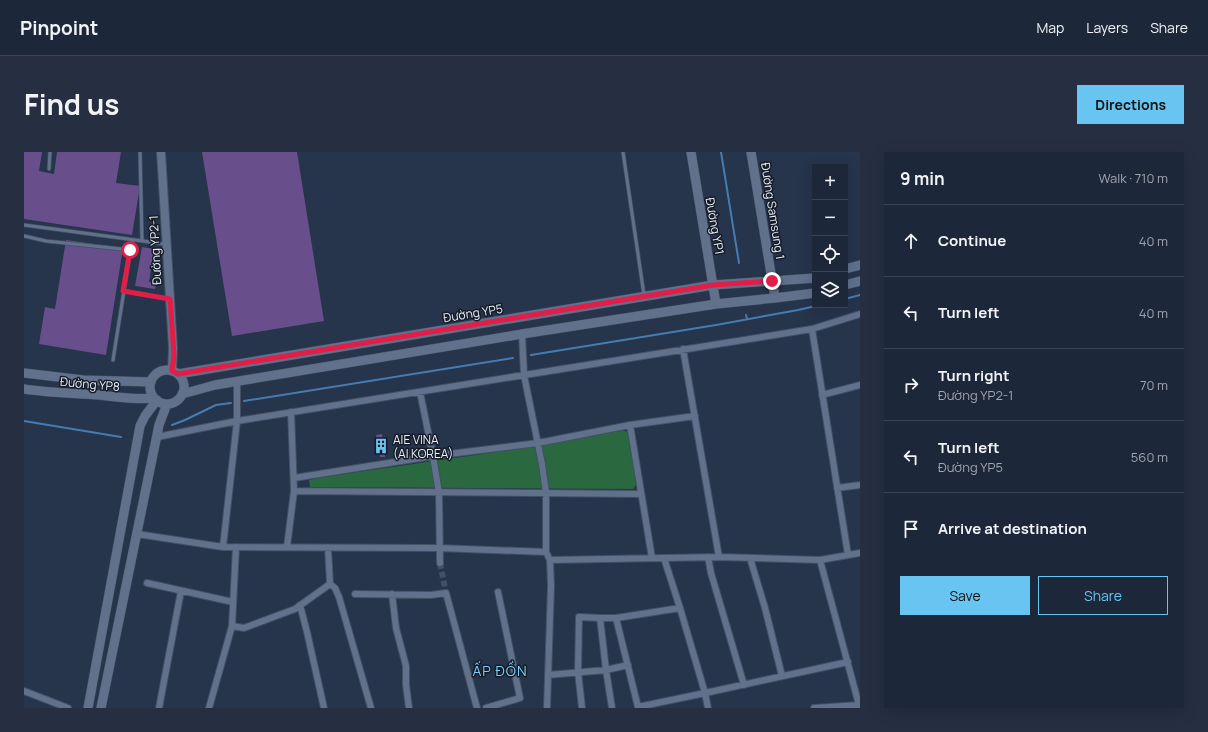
<!DOCTYPE html>
<html lang="en">
<head>
<meta charset="utf-8">
<style>
  :root { --surface:#1c2739; --page:#252f41; --text:#f1f3f6; --muted:#a0a5ae; --line:#3a4453; --accent:#68c4f0 }
  body { margin:0; font-family:Manrope,sans-serif; background:var(--page); color:var(--text) }
  .controls { position:absolute; right:12px; top:12px; display:grid; overflow:hidden; border-radius:0px; box-shadow:0 4px 16px #0002 }
  .controls button { width:36px; height:36px; display:grid; place-items:center; padding:0; border:0; border-bottom:1px solid var(--line); background:var(--surface); color:var(--text); font:20px sans-serif }
  .stop { position:absolute; width:12px; height:12px; margin:-9px; border:3px solid #e11d48; border-radius:50%; background:#fff }
  .stop.end { background:#e11d48; border-color:#fff; box-shadow:0 1px 4px #0008 }
  .list { margin:0; padding:0; list-style:none }
  h2 { display:flex; justify-content:space-between; align-items:center; height:52px; margin:0; padding:0 16px; font-size:17px }
  h2 small { font-size:13px; font-weight:400; color:var(--muted) }
  .list li { display:grid; grid-template-columns:26px 1fr auto; gap:12px; align-items:center; box-sizing:border-box; height:72px; padding:0 16px; border-top:1px solid var(--line) }
  .list b { display:block; font-size:15px; white-space:nowrap }
  .list p { margin:0; font-size:13px; white-space:nowrap; color:var(--muted) }
  .list em { font-size:13px; font-style:normal; color:var(--muted) }
  .actions { display:flex; gap:8px; padding:12px 16px }
  .actions a { flex:1; padding:9px 0; border:1px solid var(--accent); border-radius:0px; text-align:center; font-size:14px; color:var(--accent) }
  .actions .main { background:var(--accent); color:#111 }
  .icon { flex:none; width:22px; height:22px; fill:none; stroke:currentColor; stroke-width:2; stroke-linecap:round; stroke-linejoin:round }
  .map { position:relative; flex:none; width:836px; height:556px; overflow:hidden; border-radius:0px }
  header { display:flex; align-items:center; gap:24px; box-sizing:border-box; height:56px; padding:0 20px; background:var(--surface); border-bottom:1px solid var(--line) }
  header strong { font-size:19px }
  nav { display:flex; gap:22px; margin-inline-start:auto; font-size:14px }
  .intro { display:flex; align-items:center; justify-content:space-between; box-sizing:border-box; height:96px; padding:0 24px }
  h1 { margin:0; font-size:28px }
  .button { padding:10px 18px; border-radius:0px; background:var(--accent); color:#111; font-size:14px; font-weight:700 }
  main { display:flex; gap:24px; padding:0 24px }
  aside { flex:1; background:var(--surface); border-radius:0px; box-shadow:0 4px 16px #0002 }
  .map>svg:first-child { display:block }
  .green { fill:#2a683f }
  .lines { fill:none; stroke-linecap:round; stroke-linejoin:round }
  .stream { stroke:#467cb0; stroke-width:2 }
  .building { fill:#684f8b }
  .minor-tunnel { stroke:#435067; stroke-width:6; stroke-dasharray:6 3; stroke-linecap:butt }
  .service-casing { stroke:#434f62; stroke-width:4.5 }
  .minor-casing { stroke:#434f62; stroke-width:8 }
  .tertiary-casing { stroke:#434f62; stroke-width:10 }
  .secondary-casing { stroke:#434f62; stroke-width:10 }
  .service { stroke:#61718c; stroke-width:3 }
  .minor { stroke:#61718c; stroke-width:6 }
  .tertiary { stroke:#61718c; stroke-width:8 }
  .secondary { stroke:#61718c; stroke-width:9 }
  .route { stroke:#e11d48; stroke-width:5 }
  .labels { text-anchor:middle; dominant-baseline:central; stroke-width:3; stroke-linejoin:round; paint-order:stroke }
  .street-label { font-size:12px; fill:#e9f1fd; stroke:#151c27 }
  .poi-label { font-size:12px; fill:#e9f1fd; stroke:#151c27; text-anchor:start }
  .quarter-label { font-size:14px; letter-spacing:1px; fill:#7ccff9; stroke:#151c27 }
</style>
</head>
<body>
<header>
<strong>Pinpoint</strong>
<nav><a>Map</a><a>Layers</a><a>Share</a></nav>
</header>
<div class="intro"><h1>Find us</h1><a class="button">Directions</a></div>
<main>
<div class="map">
<svg width="836" height="556" viewBox="0 0 836 556">
  <rect width="100%" height="100%" fill="#26344c"/>
  <path class="green" d="M598 278 604 280 613 332 609 337 286 335 285 328 299 325 520 293Z"/>
  <g class="lines">
    <path class="stream" d="M697 0 715 111
      M821 147 836 143
      M722 163 723 167
      M507 203 692 173 774 158 796 153
      M220 249 489 206
      M0 269 97 285
      M148 273 161 268 192 253 207 251"/>
  </g>
  <path class="building" d="M0 0H18L15 19 30 22 33 0H97L92 31 116 34 108 83 0 67Z
    M178 0H273L300 169 208 184Z
    M42 88 99 96 82 203 15 192 21 155 31 157Z
    M118 95 130 97 125 130 132 131 131 137 111 134Z
    M358 282 361 305H356L352 283Z"/>
  <g class="lines">
    <path class="minor-tunnel" d="M416 411 422 441"/>
    <defs>
      <path id="service" d="M116 0 118 88
        M599 0 620 143
        M25 17 26 0
        M0 73 141 92
        M0 84 22 89 107 98
        M99 139 145 147
        M89 208 108 88"/>
      <path id="minor" d="M788 177 824 403
        M498 182 500 223 518 312 522 341V400L526 408 527 434 523 556
        M659 197 695 405
        M213 229V269L199 395 415 396 522 400
        M396 240 409 304 415 341 416 411
        M798 243 836 233
        M606 273 628 406
        M133 285 213 269 788 177 836 162
        M270 326 409 304 514 291 606 273 671 264
        M813 336 836 333
        M270 339 617 342
        M113 382 199 395
        M212 395 208 474 220 476 271 457 306 432 304 396
        M263 395 270 339 267 260
        M684 405 687 421 720 533
        M640 406 656 456
        M726 406 741 456 758 524
        M526 408 695 405 796 408
        M123 431 209 450
        M306 432 311 436 315 445 347 556
        M331 442 407 443 422 441 453 556
        M368 442 372 476 382 514V533L385 556
        M276 453 283 480 300 556
        M592 466H576L582 518 604 513
        M524 523 582 518 588 556
        M0 539 44 556
        M614 555 592 466 656 456 681 541 614 555V556
        M135 556 157 439
        M185 556 208 474
        M462 556 496 546 474 440
        M558 556 554 520 555 465 576 466
        M684 556 681 541 824 510
        M790 556 835 553 796 408 836 401"/>
      <path id="tertiary" d="M137 0 149 196 148 219"/>
      <path id="secondary" d="M667 0 692 152
        M727 0 751 146
        M821 117 836 113
        M821 133 836 129
        M126 235a17 17 0 1 1 34 0a17 17 0 1 1-34 0Z
        M0 221 59 228 127 230
        M154 222 689 133 791 126
        M0 237C25 241 50 241 75 243 94 245 111 248 130 246
        M158 242 191 233 498 182 692 152 751 146 791 141
        M64 556 116 274 121 264 133 248
        M77 556 135 273 143 252"/>
    </defs>
    <use href="#service" class="service-casing"/>
    <use href="#minor" class="minor-casing"/>
    <use href="#tertiary" class="tertiary-casing"/>
    <use href="#secondary" class="secondary-casing"/>
    <use href="#service" class="service"/>
    <use href="#minor" class="minor"/>
    <use href="#tertiary" class="tertiary"/>
    <use href="#secondary" class="secondary"/>
  </g>
  <g class="lines">
    <path class="route" d="M106 98 99 139 146 147 150 203 148 219 154 222 689 133 748 129"/>
  </g>
  <defs>
    <symbol id="building-bare" viewBox="-9 -9 18 18"><path d="M-4-6H4V6H1V3H-1V6H-4ZM-2.5-4.3h1.7v1.8h-1.7ZM.8-4.3h1.7v1.8H.8ZM-2.5-1h1.7V.8h-1.7ZM.8-1h1.7V.8H.8Z" fill="#68c4f0" stroke="#151c27" stroke-width="2.5" paint-order="stroke"/></symbol>
  </defs>
  <g fill-rule="evenodd">
    <use href="#building-bare" x="346" y="283" width="22" height="22"/>
  </g>
  <g class="labels">
    <g class="street-label">
      <text transform="translate(749 59) rotate(81)">Đường Samsung 1</text>
      <text transform="translate(691 74) rotate(80)">Đường YP1</text>
      <text transform="translate(131 98) rotate(-93)">Đường YP2-1</text>
      <text transform="translate(449 161) rotate(-9)">Đường YP5</text>
      <text transform="translate(66 232) rotate(5)">Đường YP8</text>
    </g>
    <g class="poi-label">
      <text x="369" y="287">AIE VINA<tspan x="369" dy="14">(AI KOREA)</tspan></text>
    </g>
    <g class="quarter-label">
      <text x="476" y="518">ẤP ĐỒN</text>
    </g>
  </g>
</svg>
<div class="controls">
<button>+</button>
<button>−</button>
<button><svg class="icon" aria-label="locate" viewBox="0 0 24 24"><circle cx="12" cy="12" r="6"/><path d="M12 2v4M12 18v4M2 12h4M18 12h4"/></svg></button>
<button><svg class="icon" aria-label="layers" viewBox="0 0 24 24"><path d="M12 4l9 5-9 5-9-5zM3 14l9 5 9-5"/></svg></button>
</div>
<div class="stop" style="left:106px;top:98px"></div>
<div class="stop end" style="left:748px;top:129px"></div>
</div>
<aside>
<h2>9 min<small>Walk · 710 m</small></h2>
<ul class="list">
<li><svg class="icon" aria-label="ahead" viewBox="0 0 24 24"><path d="M12 20V5M6 11l6-6 6 6"/></svg><div><b>Continue</b></div><em>40 m</em></li>
<li><svg class="icon" aria-label="left" viewBox="0 0 24 24"><path d="M17 20v-9H6M10 6l-5 5 5 5"/></svg><div><b>Turn left</b></div><em>40 m</em></li>
<li><svg class="icon" aria-label="right" viewBox="0 0 24 24"><path d="M7 20v-9h11M14 6l5 5-5 5"/></svg><div><b>Turn right</b><p>Đường YP2-1</p></div><em>70 m</em></li>
<li><svg class="icon" aria-label="left" viewBox="0 0 24 24"><path d="M17 20v-9H6M10 6l-5 5 5 5"/></svg><div><b>Turn left</b><p>Đường YP5</p></div><em>560 m</em></li>
<li><svg class="icon" aria-label="arrive" viewBox="0 0 24 24"><path d="M6 21V4h12l-3 4 3 4H6"/></svg><div><b>Arrive at destination</b></div></li>
</ul>
<div class="actions"><a class="main">Save</a><a>Share</a></div>
</aside>
</main>
</body>
</html>
